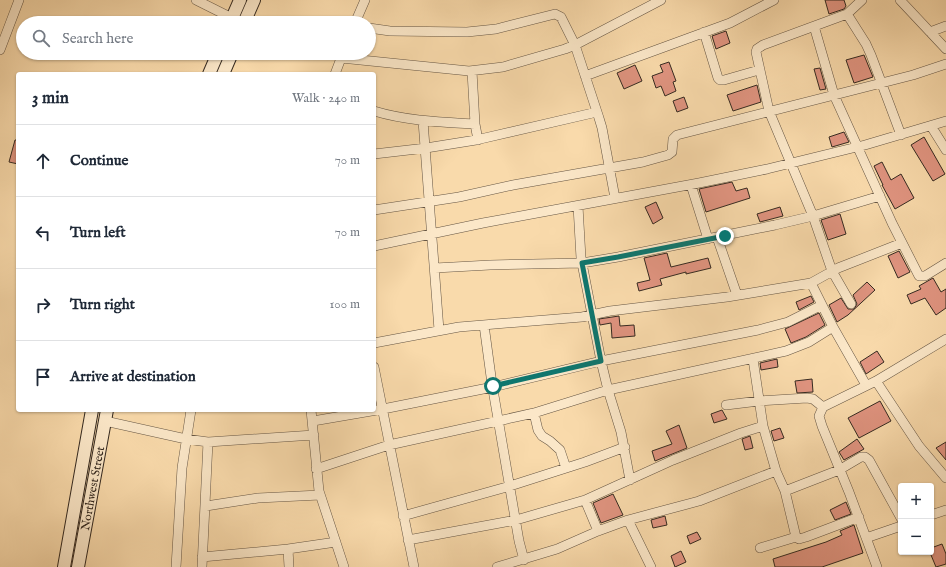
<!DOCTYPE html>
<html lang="en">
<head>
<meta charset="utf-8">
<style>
  :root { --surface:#fff; --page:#f2f2f3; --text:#1f2937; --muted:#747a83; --line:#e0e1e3 }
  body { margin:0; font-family:"IM FELL English",serif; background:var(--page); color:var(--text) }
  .controls { position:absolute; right:12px; bottom:12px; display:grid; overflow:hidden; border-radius:4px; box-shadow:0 1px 3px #0004 }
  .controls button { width:36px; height:36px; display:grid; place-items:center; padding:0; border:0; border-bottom:1px solid var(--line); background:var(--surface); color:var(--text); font:20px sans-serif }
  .stop { position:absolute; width:12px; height:12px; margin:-9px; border:3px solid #0f766e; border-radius:50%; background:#fff }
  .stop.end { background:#0f766e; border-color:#fff; box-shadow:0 1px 4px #0008 }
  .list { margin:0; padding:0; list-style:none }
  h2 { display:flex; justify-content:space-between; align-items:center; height:52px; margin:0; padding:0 16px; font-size:17px }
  h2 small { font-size:13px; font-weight:400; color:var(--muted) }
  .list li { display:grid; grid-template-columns:26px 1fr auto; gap:12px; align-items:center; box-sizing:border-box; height:72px; padding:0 16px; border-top:1px solid var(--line) }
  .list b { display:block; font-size:15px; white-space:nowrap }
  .list em { font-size:13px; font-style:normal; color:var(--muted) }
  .icon { flex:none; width:22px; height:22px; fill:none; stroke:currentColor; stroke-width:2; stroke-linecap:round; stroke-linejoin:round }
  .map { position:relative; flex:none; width:946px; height:567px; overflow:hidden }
  .search { position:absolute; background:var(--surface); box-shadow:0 1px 3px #0004; left:16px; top:16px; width:360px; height:44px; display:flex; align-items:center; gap:10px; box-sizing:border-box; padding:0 14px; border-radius:22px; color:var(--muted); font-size:15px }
  .panel { position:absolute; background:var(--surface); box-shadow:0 1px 3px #0004; left:16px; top:72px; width:360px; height:340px; border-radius:4px }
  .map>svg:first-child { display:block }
  .building { fill:#e09480; stroke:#352a21 }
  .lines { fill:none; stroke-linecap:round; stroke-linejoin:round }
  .street-casing { stroke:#665644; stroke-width:10 }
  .secondary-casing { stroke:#352a21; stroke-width:14 }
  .street { stroke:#fbe7c8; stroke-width:9 }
  .secondary { stroke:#fbe7c8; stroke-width:12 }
  .route { stroke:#0f766e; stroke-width:5 }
  .labels { text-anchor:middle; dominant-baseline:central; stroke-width:3; stroke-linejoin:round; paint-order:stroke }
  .street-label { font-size:12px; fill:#352a21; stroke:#fbe7c8 }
</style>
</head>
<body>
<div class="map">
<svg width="946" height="567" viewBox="0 0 946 567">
  <rect width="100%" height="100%" fill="#f9daab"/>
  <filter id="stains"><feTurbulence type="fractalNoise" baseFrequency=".005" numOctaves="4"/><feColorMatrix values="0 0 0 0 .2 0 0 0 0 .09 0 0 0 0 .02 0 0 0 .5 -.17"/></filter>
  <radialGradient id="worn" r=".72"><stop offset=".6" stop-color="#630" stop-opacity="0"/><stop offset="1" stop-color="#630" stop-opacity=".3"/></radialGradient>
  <path class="building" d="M825 0H844L846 6 844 9 829 14Z
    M726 31 730 43 716 49 712 36Z
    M864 55 873 77 854 83 846 60Z
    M669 62 676 81 673 82 676 91 665 96 661 86 656 88 652 76 663 72 660 65Z
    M635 65 642 81 624 89 617 73Z
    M820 68 826 89 820 90 814 69Z
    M757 85 761 102 733 111 727 95Z
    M684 97 688 108 677 112 673 101Z
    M844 132 849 142 832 147 829 137Z
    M924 137 945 174 933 181 911 145Z
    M15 140H18V164L9 162Z
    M882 162 891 180 901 174 914 198 895 209 882 185H883L874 166Z
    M732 182 736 191 747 188 750 198 706 212 699 189Z
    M656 202 663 218 653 224 645 207Z
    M780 207 783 216 760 222 757 214Z
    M840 214 846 234 828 240 821 220Z
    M899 251 910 272 898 278 888 256Z
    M667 253 671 267 708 258 711 268 686 274V272L660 279 662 285 639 291 637 283 650 280 644 258Z
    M933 278 941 292 946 289V308L936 315 925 298 911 304 907 295 921 289 919 286Z
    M867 282 875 290 848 315 837 322 829 305 841 298 848 309H854L857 304 853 295Z
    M811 296 814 302 799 310 796 302Z
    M819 313 825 325 806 337 791 343 785 329Z
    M619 316 620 326 634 325 635 336 612 338 611 323 600 325 599 319Z
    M877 351 884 362 866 374 860 362Z
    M777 359 778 367 761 370 760 363Z
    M812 379 813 392 797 393 795 381Z
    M880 401 891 421 859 438 848 418Z
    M722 410 727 419 714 423 711 414Z
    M679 425 687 448 655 461 652 451 672 444 666 431Z
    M780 428 784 438 774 441 771 431Z
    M750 436 753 448 745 450 742 439Z
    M857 439 864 449 844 460 839 452Z
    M946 442V460L936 448Z
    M613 494 623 515 601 523 593 503Z
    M846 502 851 514 835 520 830 510Z
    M665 516 667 525 653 528 651 520Z
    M854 525 863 553 822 567H775L773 559 826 542 842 535 840 531Z
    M697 532 701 539 690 544 687 536Z
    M942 544 946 554V564L936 567 931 555V548Z
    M681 551 686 562 675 567 671 556Z"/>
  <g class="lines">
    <defs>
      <path id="street" d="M196 0 232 18
        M900 0 946 49
        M847 14 866 44 871 55 901 135
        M355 23 365 0
        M814 26 834 95 892 223 919 276H925L946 263
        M369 28 390 31 467 32 496 29 555 14 561 17 575 45 599 118 602 128 615 198
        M704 32 718 78 720 80H724L759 70
        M930 32 946 26
        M0 50 19 0
        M341 58 469 71 503 67 565 49 575 45 661 0
        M472 71 475 124 478 140
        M335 74 343 53
        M585 76 730 23 774 0
        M374 111C407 121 441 122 475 124
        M423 121 439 330
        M931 126 946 150
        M374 154 426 148 476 140 597 112
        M691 185 708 239
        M578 206 581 258 601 361 608 390 621 432 630 480
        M374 210 459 197 513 185 643 162 668 155 672 152 673 139 677 135 913 75 946 64
        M717 237 737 295
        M374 246 483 223 699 183 767 169 865 145 946 121
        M435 268 490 265 582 263 618 257 775 225 813 216 880 196
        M811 283 833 327 866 385
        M851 304 832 271 813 216 769 111 756 52 757 49 763 45 847 14 862 0
        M484 325 492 384 519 541 524 560
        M374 343 459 327 582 317 610 311 727 297 811 283 838 268 902 243
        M753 359 763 426 776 471 785 491 796 537 799 539 806 537 859 517
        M374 367 414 567
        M876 381 919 446 946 478
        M726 405 759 401 807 398 813 399 823 407
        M311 410 319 491 344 567
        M534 413 538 430 542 436 550 441 560 450 566 468
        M105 421 186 439 208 442 314 435
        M313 421 383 409 493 387 601 361 758 330 788 322 822 305
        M316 469 389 445 534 413 608 390 786 351 809 342 833 327
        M785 491 839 470 861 457H865L869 460 901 518
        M585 500 598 531
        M206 506 258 498 320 495
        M931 515 946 510
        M403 516 510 486 585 462 625 447
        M628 520 651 567
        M866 538 901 526
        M408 540 516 520 585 500 673 460 741 433 763 426
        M760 548 796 537
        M288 549 289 567
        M202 557 288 549 336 542
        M176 567 182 468 191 410
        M202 567 208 442
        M497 567 557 549 598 531 628 520 699 501 776 471
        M877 567 849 492 822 426 819 416 823 407 876 381 946 339"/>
      <g id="secondary">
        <path d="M230 23 240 0"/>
        <path d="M244 23 254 0"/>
        <path d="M209 74 218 53"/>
        <path d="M223 74 232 53"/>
        <path d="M64 567 92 410"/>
        <path id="s1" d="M78 567 107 410"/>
      </g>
    </defs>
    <use href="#street" class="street-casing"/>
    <use href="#secondary" class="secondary-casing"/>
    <use href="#street" class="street"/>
    <use href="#secondary" class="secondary"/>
  </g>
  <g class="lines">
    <path class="route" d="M493 386 601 361 582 263 618 257 725 236"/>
  </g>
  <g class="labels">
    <g class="street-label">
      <text stroke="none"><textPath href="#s1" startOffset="80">Northwest Street</textPath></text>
    </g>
  </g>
  <rect width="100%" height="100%" filter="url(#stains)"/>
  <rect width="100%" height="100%" fill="url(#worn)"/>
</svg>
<div class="controls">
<button>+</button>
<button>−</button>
</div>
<div class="stop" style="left:493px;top:386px"></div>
<div class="stop end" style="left:725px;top:236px"></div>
<div class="search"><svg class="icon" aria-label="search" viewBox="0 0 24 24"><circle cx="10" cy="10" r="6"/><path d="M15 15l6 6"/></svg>Search here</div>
<section class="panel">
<h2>3 min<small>Walk · 240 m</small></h2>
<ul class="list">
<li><svg class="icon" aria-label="ahead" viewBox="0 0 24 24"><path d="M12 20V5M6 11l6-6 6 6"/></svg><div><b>Continue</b></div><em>70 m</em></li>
<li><svg class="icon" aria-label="left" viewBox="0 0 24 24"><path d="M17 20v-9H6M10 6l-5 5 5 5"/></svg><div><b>Turn left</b></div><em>70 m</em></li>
<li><svg class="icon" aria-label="right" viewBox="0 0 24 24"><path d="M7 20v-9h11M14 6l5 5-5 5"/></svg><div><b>Turn right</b></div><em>100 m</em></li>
<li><svg class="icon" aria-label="arrive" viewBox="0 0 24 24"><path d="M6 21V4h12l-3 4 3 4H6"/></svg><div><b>Arrive at destination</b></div></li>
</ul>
</section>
</div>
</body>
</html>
